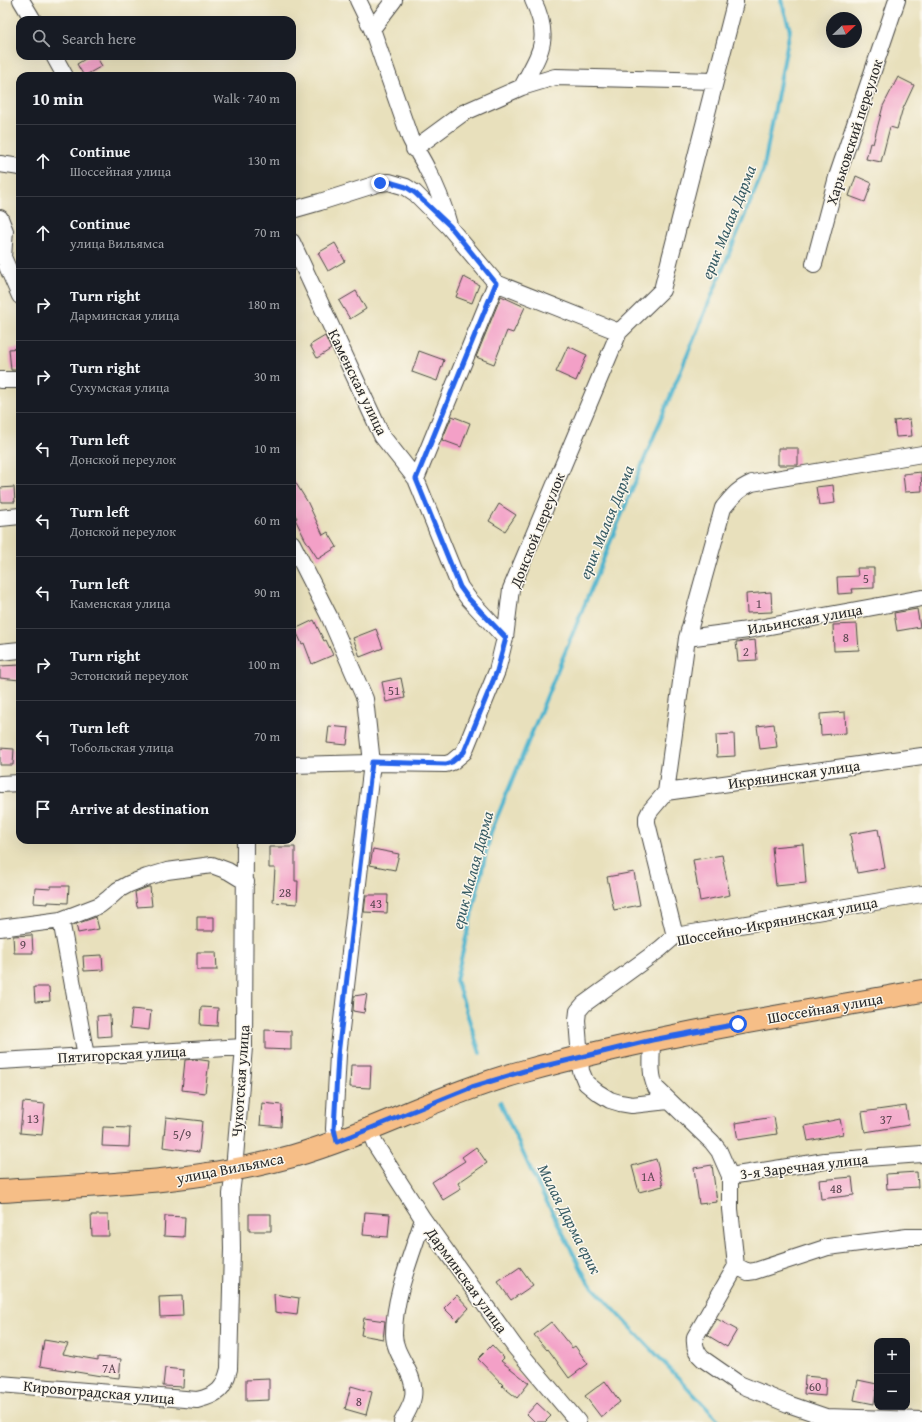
<!DOCTYPE html>
<html lang="en">
<head>
<meta charset="utf-8">
<style>
  :root { --surface:#171b24; --page:#20242c; --text:#f1f3f6; --muted:#9ea1a6; --line:#363941 }
  body { margin:0; font-family:"Gentium Book Plus",serif; background:var(--page); color:var(--text) }
  .controls { position:absolute; right:12px; bottom:12px; display:grid; overflow:hidden; border-radius:8px; box-shadow:0 4px 16px #0002 }
  .controls button { width:36px; height:36px; display:grid; place-items:center; padding:0; border:0; border-bottom:1px solid var(--line); background:var(--surface); color:var(--text); font:20px sans-serif }
  .compass { position:absolute; left:826px; top:12px; width:36px; height:36px; border-radius:50%; background:var(--surface); box-shadow:0 4px 16px #0002; rotate:67deg }
  .stop { position:absolute; width:12px; height:12px; margin:-9px; border:3px solid #2563eb; border-radius:50%; background:#fff }
  .stop.end { background:#2563eb; border-color:#fff; box-shadow:0 1px 4px #0008 }
  .list { margin:0; padding:0; list-style:none }
  h2 { display:flex; justify-content:space-between; align-items:center; height:52px; margin:0; padding:0 16px; font-size:17px }
  h2 small { font-size:13px; font-weight:400; color:var(--muted) }
  .list li { display:grid; grid-template-columns:26px 1fr auto; gap:12px; align-items:center; box-sizing:border-box; height:72px; padding:0 16px; border-top:1px solid var(--line) }
  .list b { display:block; font-size:15px; white-space:nowrap }
  .list p { margin:0; font-size:13px; white-space:nowrap; color:var(--muted) }
  .list em { font-size:13px; font-style:normal; color:var(--muted) }
  .icon { flex:none; width:22px; height:22px; fill:none; stroke:currentColor; stroke-width:2; stroke-linecap:round; stroke-linejoin:round }
  .map { position:relative; flex:none; width:922px; height:1422px; overflow:hidden }
  .search { position:absolute; background:var(--surface); box-shadow:0 4px 16px #0002; left:16px; top:16px; width:280px; height:44px; display:flex; align-items:center; gap:10px; box-sizing:border-box; padding:0 14px; border-radius:12px; color:var(--muted); font-size:15px }
  .panel { position:absolute; background:var(--surface); box-shadow:0 4px 16px #0002; left:16px; top:72px; width:280px; height:772px; border-radius:12px }
  .map>svg:first-child { display:block }
  .lines { fill:none; stroke-linecap:round; stroke-linejoin:round }
  .stream { stroke:#4eb4cd; stroke-width:4 }
  .building { fill:#f3a0c7 }
  .minor-casing { stroke:#474641; stroke-width:18 }
  .primary-casing { stroke:#474641; stroke-width:24 }
  .minor { stroke:#fff; stroke-width:16 }
  .primary { stroke:#f6be87; stroke-width:22 }
  .route { stroke:#2563eb; stroke-width:5 }
  .labels { text-anchor:middle; dominant-baseline:central; stroke-width:3; stroke-linejoin:round; paint-order:stroke }
  .number-label { font-size:13px; fill:#5d4852 }
  .street-label { font-size:15px; fill:#2b2b2b; stroke:#fbf7ec }
  .water-label { font-size:16px; font-style:italic; fill:#375b64; stroke:#fbf7ec }
</style>
</head>
<body>
<div class="map">
<svg width="922" height="1422" viewBox="0 0 922 1422">
  <rect width="100%" height="100%" fill="#fbf7ec"/>
  <filter id="ink" filterUnits="userSpaceOnUse"><feTurbulence type="fractalNoise" baseFrequency=".025" numOctaves="2"/><feDisplacementMap in="SourceGraphic" scale="8" xChannelSelector="R" yChannelSelector="G"/><feConvolveMatrix kernelMatrix="1 2 1 2 8 2 1 2 1" color-interpolation-filters="sRGB"/></filter>
  <filter id="wash" filterUnits="userSpaceOnUse"><feTurbulence type="fractalNoise" baseFrequency=".012" numOctaves="4" result="noise"/><feDisplacementMap in="SourceGraphic" scale="16" xChannelSelector="R" yChannelSelector="G"/><feGaussianBlur stdDeviation="0.9" result="paint"/><feColorMatrix in="noise" values="0 0 0 0 0 0 0 0 0 0 0 0 0 0 0 0 0 1.4 0 .05"/><feComposite in="paint" operator="in"/></filter>
  <g filter="url(#wash)">
    <rect width="100%" height="100%" fill="#e8e0bc"/>
    <g class="lines">
      <path class="stream" d="M480 1053 456 980 491 832 763 171 790 30 781 0
        M500 1102 533 1175 588 1282 720 1422"/>
    </g>
    <g id="blocks">
      <path class="building" d="M90 56H96L102 66 84 76 77 64Z
        M898 77 914 85 902 111 897 129 890 127 881 162 866 159 870 143 873 144 883 106Z
        M856 176 872 183 865 202 849 196Z
        M335 243 345 261 328 271 318 253Z
        M464 277 479 285 472 303 456 297Z
        M356 291 366 309 350 319 339 301Z
        M501 296 525 307 513 333 507 331 494 364 476 357Z
        M325 336 331 349 317 358 310 345Z
        M568 346 587 355 576 381 556 372Z
        M20 348V370H11L9 349Z
        M419 351 444 360 437 381 412 372Z
        M452 416 470 423 461 447 442 440Z
        M910 419 912 436 896 437 894 421Z
        M778 448H798V465H778Z
        M921 472 922 491 905 492 903 474Z
        M292 477 307 501 323 535 328 532 337 547 318 559 305 539 295 519 297 518 292 510Z
        M833 485 835 503 819 505 816 487Z
        M14 487 15 502H1L0 488Z
        M499 504 516 515 505 531 489 521Z
        M857 568H874V588L852 589 853 593 838 594 837 577 858 576Z
        M771 592 772 612 747 613 746 594Z
        M917 609 920 627 897 631 894 613Z
        M314 620 324 641 326 640 333 655 312 664 304 643 302 644 295 629Z
        M857 624 859 650 834 651 833 625Z
        M376 629 383 648 360 657 353 638Z
        M755 640 757 660 738 661 736 642Z
        M20 665V680L0 678V666Z
        M401 678 405 698 386 702 382 682Z
        M845 712 846 733 821 735 820 714Z
        M774 724 777 747 760 749 757 726Z
        M329 726 349 728 347 745 327 743Z
        M734 734 735 756 717 757 716 735Z
        M0 748 14 749 13 765H0Z
        M878 829 885 868 857 873 850 834Z
        M803 844 806 883 776 886 772 847Z
        M269 847H295V881H298L297 904 273 902 275 868H269Z
        M373 849 399 854 395 870 370 865Z
        M722 855 730 895 700 901 693 860Z
        M634 872 640 905 614 910 607 877Z
        M51 886H69L68 903 48 902V904L34 903 35 888 51 889Z
        M148 887H150L152 906 137 907 135 892Z
        M366 895H388L387 913 364 912Z
        M96 917 99 929 78 933 76 924Z
        M197 917H214V931H197Z
        M32 935 33 953H14L13 936Z
        M197 952H216L217 970H197Z
        M102 955 103 970 84 971 83 956Z
        M34 987H49L50 1001 35 1002Z
        M367 994 364 1013 353 1011 354 996Z
        M201 1007 218 1008 217 1026 200 1025Z
        M132 1009 151 1011 149 1030 130 1028Z
        M110 1015 111 1036 98 1037 97 1016Z
        M265 1030 291 1031V1050L265 1049Z
        M194 1059 209 1061 205 1093 182 1090 185 1060Z
        M351 1065H371L370 1088 350 1087Z
        M23 1102 45 1104 42 1135 20 1133Z
        M262 1103 282 1105 281 1127 260 1125Z
        M906 1106 909 1125 865 1132 862 1112Z
        M166 1117 202 1121 199 1152 163 1147Z
        M774 1117 777 1134 738 1140 735 1123Z
        M840 1119 843 1134 808 1141 805 1126Z
        M103 1127 130 1128 129 1147 102 1146Z
        M476 1147 487 1163 458 1183 461 1189 443 1200 432 1182 465 1161 462 1157Z
        M656 1159 663 1186 639 1192 632 1166Z
        M712 1165 717 1202 699 1204 694 1168Z
        M917 1172 918 1187 887 1189 886 1174Z
        M852 1177 854 1195 821 1199 819 1180Z
        M365 1212 390 1214 388 1237 363 1235Z
        M249 1214H271V1231H249Z
        M91 1215H108L109 1236H92Z
        M165 1216 185 1217 184 1237 164 1236Z
        M520 1267 533 1285 511 1300 498 1282Z
        M274 1294 299 1298 297 1315 275 1312Z
        M457 1295 469 1308 457 1321 444 1308Z
        M182 1296 183 1316 160 1317 159 1297Z
        M364 1318 385 1321 383 1339 361 1335Z
        M717 1319 737 1330 727 1347 707 1335Z
        M551 1322 572 1348 575 1346 588 1364 569 1378 548 1349 547 1350 534 1335Z
        M44 1340 68 1344 63 1354 98 1360V1357L121 1359 119 1378 101 1376 40 1366Z
        M492 1345 504 1358 501 1361 529 1383 517 1398 502 1386 503 1385 478 1359Z
        M165 1368 184 1370 183 1387 163 1386Z
        M805 1376 826 1378 825 1396 804 1394Z
        M269 1379V1400L246 1401V1380Z
        M858 1380 877 1384 874 1404 854 1400Z
        M605 1381 620 1402 601 1417 585 1396Z
        M351 1386 372 1392 366 1415 345 1409Z
        M537 1403 551 1416 545 1422H535L527 1414Z"/>
    </g>
  </g>
  <g filter="url(#ink)">
    <use href="#blocks" fill-opacity="0" stroke="#474641" stroke-width="1"/>
    <g class="lines">
      <defs>
        <path id="minor" d="M21 0 33 20
          M358 0 372 29 410 138C415 149 422 158 427 169 437 187 444 206 449 225
          M372 29 394 0
          M54 56 65 76
          M522 87C540 52 552 40 533 0
          M414 149 463 113 522 87 555 77 715 81
          M0 164 20 167
          M292 210 320 202 380 183 389 182 406 187 415 193 449 227 496 283 619 332
          M0 218 5 231 3 257H0
          M292 242 382 436 416 479 460 587 468 598 505 638
          M3 257 20 296
          M814 264 837 177 897 0
          M0 380H20
          M416 479 496 283
          M0 518 20 516
          M292 543 329 616 365 699 372 763 338 1055 334 1129 337 1142
          M687 638 748 630 922 598
          M0 652 20 650
          M292 765 372 763 446 764 452 762 464 752 497 671 505 638 511 589 619 332 662 290 735 3V0
          M0 784 20 783
          M666 792 922 756
          M61 920 86 1056
          M0 928 61 920 100 905 109 898 118 890 129 884 147 877 167 871 212 865 228 871 246 882
          M675 936 647 823V817L650 811 666 792 687 638 723 508C733 496 738 489 752 483L922 454
          M652 1040C652 1056 649 1074 656 1088L712 1142 719 1151 730 1176 825 1161 922 1154
          M0 1061 244 1047
          M668 1101 632 1105 620 1103 610 1100 597 1092 586 1083 581 1071 577 1020 578 1011 584 1004 660 949 675 936 922 894
          M369 1129 375 1144 423 1219 515 1347 578 1422
          M730 1176V1209L736 1266 748 1272 755 1271 828 1247 907 1237H922
          M736 1266 695 1337C694 1346 696 1353 703 1359L739 1384 788 1404 826 1417 922 1420
          M0 1384 197 1400C218 1395 224 1389 229 1369L232 1249 231 1194 234 1170 244 1047 245 840
          M402 1422C406 1414 412 1405 413 1397 417 1373 394 1357 394 1334 394 1295 412 1255 423 1219"/>
        <path id="primary" d="M0 1191C98 1185 197 1183 293 1156 372 1133 445 1092 525 1071 655 1035 789 1015 922 991"/>
      </defs>
      <use href="#minor" class="minor-casing"/>
      <use href="#primary" class="primary-casing"/>
      <use href="#minor" class="minor"/>
      <use href="#primary" class="primary"/>
    </g>
  </g>
  <g class="lines" filter="url(#ink)">
    <path class="route" d="M380 183 389 182 406 187 415 193 450 226 496 283 416 479 460 587 468 598 506 638 497 671 464 752 452 762 446 764 372 762 338 1055 334 1129 337 1142 472 1087 524 1071 652 1040 738 1024"/>
  </g>
  <g class="labels">
    <g class="number-label">
      <text x="866" y="578">5</text>
      <text x="759" y="603">1</text>
      <text x="846" y="637">8</text>
      <text x="746" y="651">2</text>
      <text x="394" y="690">51</text>
      <text x="285" y="892">28</text>
      <text x="376" y="903">43</text>
      <text x="23" y="944">9</text>
      <text x="33" y="1118">13</text>
      <text x="886" y="1119">37</text>
      <text x="182" y="1134">5/9</text>
      <text x="648" y="1176">1А</text>
      <text x="836" y="1188">48</text>
      <text x="109" y="1368">7А</text>
      <text x="815" y="1386">60</text>
      <text x="359" y="1401">8</text>
    </g>
    <g class="street-label">
      <text transform="translate(854 132) rotate(-72)">Харьковский переулок</text>
      <text transform="translate(358 382) rotate(64)">Каменская улица</text>
      <text transform="translate(537 530) rotate(-68)">Донской переулок</text>
      <text transform="translate(805 619) rotate(-10)">Ильинская улица</text>
      <text transform="translate(794 774) rotate(-8)">Икрянинская улица</text>
      <text transform="translate(777 921) rotate(-11)">Шоссейно-Икрянинская улица</text>
      <text transform="translate(825 1008) rotate(-10)">Шоссейная улица</text>
      <text transform="translate(122 1054) rotate(-3)">Пятигорская улица</text>
      <text transform="translate(240 1081) rotate(-86)">Чукотская улица</text>
      <text transform="translate(804 1166) rotate(-7)">3-я Заречная улица</text>
      <text transform="translate(230 1168) rotate(-11)">улица Вильямса</text>
      <text transform="translate(467 1280) rotate(54)">Дарминская улица</text>
      <text transform="translate(99 1392) rotate(5)">Кировоградская улица</text>
    </g>
    <g class="water-label">
      <text transform="translate(728 222) rotate(-68)">ерик Малая Дарма</text>
      <text transform="translate(606 522) rotate(-68)">ерик Малая Дарма</text>
      <text transform="translate(472 870) rotate(-75)">ерик Малая Дарма</text>
      <text transform="translate(570 1219) rotate(63)">Малая Дарма ерик</text>
    </g>
  </g>
</svg>
<div class="controls">
<button>+</button>
<button>−</button>
</div>
<svg class="compass" viewBox="-18 -18 36 36"><path d="M0-13l5 13h-10z" fill="#e53935"/><path d="M0 13l5-13h-10z" fill="#9ea1a6"/></svg>
<div class="stop" style="left:738px;top:1024px"></div>
<div class="stop end" style="left:380px;top:183px"></div>
<div class="search"><svg class="icon" aria-label="search" viewBox="0 0 24 24"><circle cx="10" cy="10" r="6"/><path d="M15 15l6 6"/></svg>Search here</div>
<section class="panel">
<h2>10 min<small>Walk · 740 m</small></h2>
<ul class="list">
<li><svg class="icon" aria-label="ahead" viewBox="0 0 24 24"><path d="M12 20V5M6 11l6-6 6 6"/></svg><div><b>Continue</b><p>Шоссейная улица</p></div><em>130 m</em></li>
<li><svg class="icon" aria-label="ahead" viewBox="0 0 24 24"><path d="M12 20V5M6 11l6-6 6 6"/></svg><div><b>Continue</b><p>улица Вильямса</p></div><em>70 m</em></li>
<li><svg class="icon" aria-label="right" viewBox="0 0 24 24"><path d="M7 20v-9h11M14 6l5 5-5 5"/></svg><div><b>Turn right</b><p>Дарминская улица</p></div><em>180 m</em></li>
<li><svg class="icon" aria-label="right" viewBox="0 0 24 24"><path d="M7 20v-9h11M14 6l5 5-5 5"/></svg><div><b>Turn right</b><p>Сухумская улица</p></div><em>30 m</em></li>
<li><svg class="icon" aria-label="left" viewBox="0 0 24 24"><path d="M17 20v-9H6M10 6l-5 5 5 5"/></svg><div><b>Turn left</b><p>Донской переулок</p></div><em>10 m</em></li>
<li><svg class="icon" aria-label="left" viewBox="0 0 24 24"><path d="M17 20v-9H6M10 6l-5 5 5 5"/></svg><div><b>Turn left</b><p>Донской переулок</p></div><em>60 m</em></li>
<li><svg class="icon" aria-label="left" viewBox="0 0 24 24"><path d="M17 20v-9H6M10 6l-5 5 5 5"/></svg><div><b>Turn left</b><p>Каменская улица</p></div><em>90 m</em></li>
<li><svg class="icon" aria-label="right" viewBox="0 0 24 24"><path d="M7 20v-9h11M14 6l5 5-5 5"/></svg><div><b>Turn right</b><p>Эстонский переулок</p></div><em>100 m</em></li>
<li><svg class="icon" aria-label="left" viewBox="0 0 24 24"><path d="M17 20v-9H6M10 6l-5 5 5 5"/></svg><div><b>Turn left</b><p>Тобольская улица</p></div><em>70 m</em></li>
<li><svg class="icon" aria-label="arrive" viewBox="0 0 24 24"><path d="M6 21V4h12l-3 4 3 4H6"/></svg><div><b>Arrive at destination</b></div></li>
</ul>
</section>
</div>
</body>
</html>
